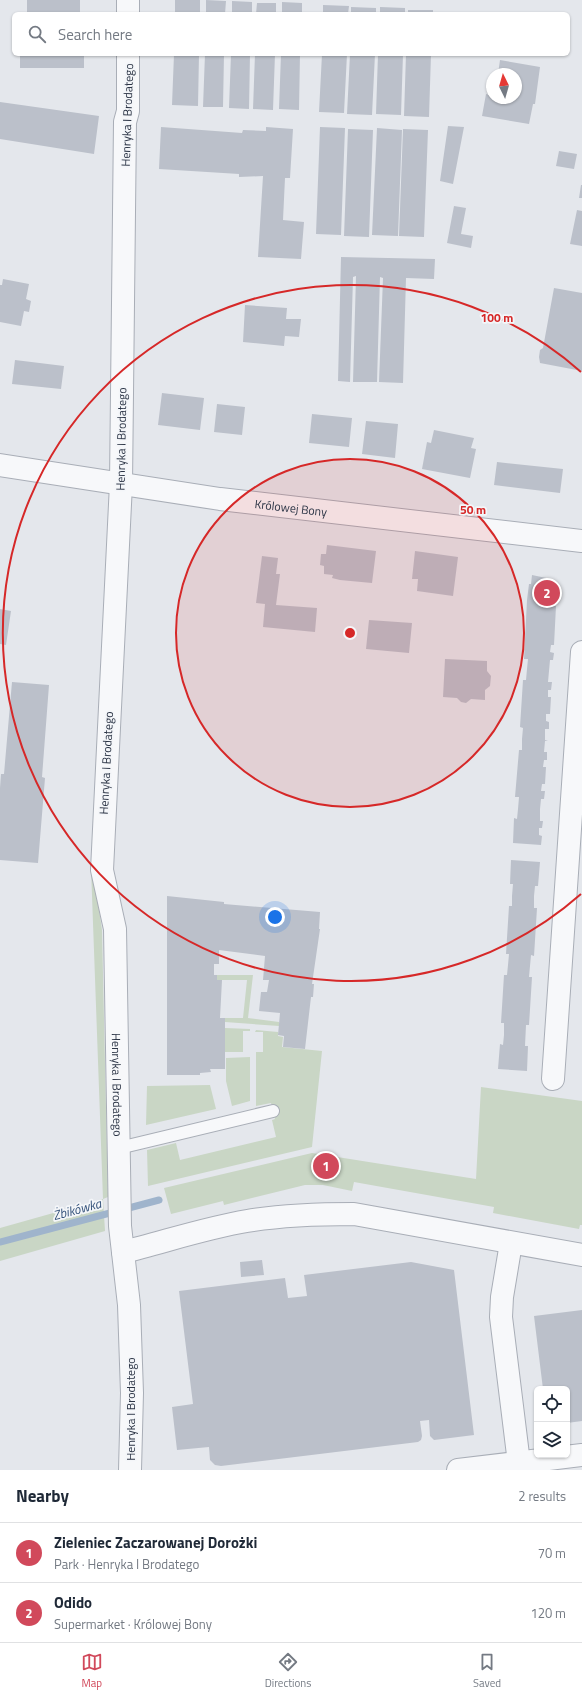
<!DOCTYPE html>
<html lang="en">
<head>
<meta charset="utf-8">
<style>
  :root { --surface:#fff; --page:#f6f6f7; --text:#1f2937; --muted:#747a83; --line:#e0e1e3; --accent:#d1495b }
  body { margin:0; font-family:"Titillium Web",sans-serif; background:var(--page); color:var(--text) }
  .controls { position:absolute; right:12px; bottom:12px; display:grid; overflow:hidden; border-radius:6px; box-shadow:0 1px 3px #0004 }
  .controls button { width:36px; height:36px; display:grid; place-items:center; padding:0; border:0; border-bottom:1px solid var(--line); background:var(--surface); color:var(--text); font:20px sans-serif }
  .compass { position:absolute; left:486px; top:68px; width:36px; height:36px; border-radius:50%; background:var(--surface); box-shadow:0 1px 3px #0004; rotate:355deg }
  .you { position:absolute; left:275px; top:917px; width:14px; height:14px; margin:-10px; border:3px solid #fff; border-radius:50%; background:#1a73e8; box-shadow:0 0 0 6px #1a73e833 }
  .badge { display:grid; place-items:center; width:26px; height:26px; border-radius:50%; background:var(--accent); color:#fff; font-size:13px; font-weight:700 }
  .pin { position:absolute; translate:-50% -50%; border:2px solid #fff; box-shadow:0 1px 4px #0006 }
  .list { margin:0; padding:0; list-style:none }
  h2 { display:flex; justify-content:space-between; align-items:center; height:52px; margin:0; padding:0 16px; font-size:17px }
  h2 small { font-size:13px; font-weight:400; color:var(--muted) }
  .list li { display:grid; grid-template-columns:26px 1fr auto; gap:12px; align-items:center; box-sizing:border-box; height:60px; padding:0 16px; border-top:1px solid var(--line) }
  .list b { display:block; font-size:15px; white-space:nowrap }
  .list p { margin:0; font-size:13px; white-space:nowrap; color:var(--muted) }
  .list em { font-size:13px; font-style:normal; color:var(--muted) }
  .icon { flex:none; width:22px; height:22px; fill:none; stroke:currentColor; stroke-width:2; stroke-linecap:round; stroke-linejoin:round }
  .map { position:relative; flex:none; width:582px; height:1470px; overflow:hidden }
  .search { position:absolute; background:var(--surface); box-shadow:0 1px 3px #0004; left:12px; right:12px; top:12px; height:44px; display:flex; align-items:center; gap:10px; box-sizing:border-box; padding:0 14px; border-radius:6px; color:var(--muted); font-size:15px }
  .sheet { height:172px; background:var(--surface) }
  nav { display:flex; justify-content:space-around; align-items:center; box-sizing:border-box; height:56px; border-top:1px solid var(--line); background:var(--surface); font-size:11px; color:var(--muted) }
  nav a { display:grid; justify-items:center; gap:2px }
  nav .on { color:var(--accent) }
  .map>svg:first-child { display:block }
  .green { fill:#c9d6c5 }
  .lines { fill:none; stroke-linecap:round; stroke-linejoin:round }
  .stream { stroke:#9fb4cc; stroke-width:7 }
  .building { fill:#bbc0ca }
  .service-casing { stroke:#a9aeb7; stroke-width:14 }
  .minor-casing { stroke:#a9aeb7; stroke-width:24 }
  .service { stroke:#f7f8fa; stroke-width:12 }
  .minor { stroke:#f7f8fa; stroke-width:22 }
  .ring { fill:none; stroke:#d62828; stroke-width:2 }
  .labels { text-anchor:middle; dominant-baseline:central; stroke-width:3.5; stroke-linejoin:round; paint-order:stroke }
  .street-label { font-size:12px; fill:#2b3445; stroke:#f4f6f9 }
  .water-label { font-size:13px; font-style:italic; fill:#34527a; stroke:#f4f6f9 }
  .centre { fill:#d62828; stroke:#f4f6f9; stroke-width:2 }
  .ring-label { font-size:12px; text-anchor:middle; font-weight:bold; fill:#d62828; stroke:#f4f6f9; stroke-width:3.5; stroke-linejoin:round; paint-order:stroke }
</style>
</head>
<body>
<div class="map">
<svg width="582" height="1470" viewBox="0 0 582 1470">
  <rect width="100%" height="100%" fill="#e4e7ec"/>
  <path class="green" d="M91 868H93L102 930 108 1197 103 1199 105 1231 0 1261V1228L103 1199Z
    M217 975H253L248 1018 279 1022V1026L225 1022V1018H243L247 980H217Z
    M225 1028 250 1029V1031H243V1052H225Z
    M256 1030 278 1032V1036L283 1037 282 1047 322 1051 312 1147 148 1186 147 1150 176 1143 180 1160 276 1137 272 1120 275 1119 271 1103 256 1106V1052H263V1032H255Z
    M250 1057V1101L232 1106 226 1081V1058Z
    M210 1085 216 1109 146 1125 147 1086Z
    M481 1087 582 1101V1225H580L579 1229 493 1213 494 1207 354 1182 352 1191 323 1185H305L224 1205 223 1201 171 1214 164 1188 312 1153 476 1179Z"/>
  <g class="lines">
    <path class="stream" d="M0 1242 159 1200"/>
  </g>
  <path class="building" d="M27 0H80V12L84 14H27Z
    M175 0H200V14H175Z
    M206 0 226 1 225 14H206Z
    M232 1 252 2V14H232Z
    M282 2 302 3V14H282Z
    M257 3H276V14H256Z
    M323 5 349 6 348 14H323Z
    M351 7 376 8V14H351Z
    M380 7 405 8V14H380Z
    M408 10H433V14H408Z
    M20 54H84V68H20Z
    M174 54H199L198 106 172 105Z
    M205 54H224L223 107H203Z
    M231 54H250L249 109 229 108Z
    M255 54H275L273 110 253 109Z
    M281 54H300L299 110 279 109Z
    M322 54H347L344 113 319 112Z
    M350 54H375L372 115 347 114Z
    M378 54H403L401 115 376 114Z
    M406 54H431L429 117 404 116Z
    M500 60 540 67 535 104H533L529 124 482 116 486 94 492 96V98H516V74H498Z
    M0 102 99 116 94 154 0 139Z
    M448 126 464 127 453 184 440 181Z
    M161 127 242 133 243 130 266 131V127L293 129 290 178H285L283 220 304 222 301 259 258 257 263 176 239 177V174L159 169Z
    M320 127 345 128 341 235 316 234Z
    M377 128 402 130 398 236 372 235Z
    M348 129 373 130 369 237 344 236Z
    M403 129 428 130 424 237 399 236Z
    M559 151 577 154 574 169 556 166Z
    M581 185H582V198H579Z
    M454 206 466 208 461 234 473 236 471 248 447 243Z
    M577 210 582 211V246L570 244Z
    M341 257 435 259 434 279 406 278 403 383 379 382 383 278 380 277 377 382H353L356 276 353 277 350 382 338 381Z
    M3 279 29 284 26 299 31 301 29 312 24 311 21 326 0 322V285H2Z
    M554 288 582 293V371L540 363 539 357 540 350 543 348Z
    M245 305 287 308 286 319H301L299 337 285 336 284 346 243 342Z
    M15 360 64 366 61 389 12 384Z
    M162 393 204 398 200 430 158 425Z
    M217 404 245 407 242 435 214 432Z
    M312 414 352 418 349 447 309 443Z
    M366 421 398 424 395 458 362 454Z
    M434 430 474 438 471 448 476 449 470 478 422 469 427 442 431 443Z
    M497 462 563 469 560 493 494 485Z
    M327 545 376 551 372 583 340 580 332 578 333 575 324 574V566L320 565 321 554H326Z
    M415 551 458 557 453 596 417 591 418 579H412Z
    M262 556 278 558 276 574H280L276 605 317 608 315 632 263 627 265 604 256 603Z
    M532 575 551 579V606H556L554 645H551L550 652 554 653 553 660H550L548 682H552L551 690H548V697H551L550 714H546V721L549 722V729H545V740L548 741H545L544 752H547V760H544L543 767H546L545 784H542L541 791H545L544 799H541L540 809V821H543L542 828H539V835L542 836 541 845 513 843 514 818 517 819 518 809 519 797H515L519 750H522V739L523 728 520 727 523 680H526L527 669 528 659H524L527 600 529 584H531Z
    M0 609 11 611 6 645 0 644Z
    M369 620 412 623 409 653 366 649Z
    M445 659 487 661V671L491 676 490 686 485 690V700L471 699 466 703 461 702 457 698 443 697Z
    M12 682 49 685 42 777 45 778 38 863 0 860V788L1 774H4Z
    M511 860 540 862 538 886H535L534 896V908H537L534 956 531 955 529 977H532L529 1025H526L525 1046H528L527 1071 498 1069 500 1044 503 1045 504 1035V1023H501L504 975H507L508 965 509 954H506L509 906H512V896L513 884H510Z
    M167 896 224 902V904L320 912 319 929H320L312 984H314L313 997H311L305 1049 283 1047 284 1036 278 1035 280 1013 259 1011 261 992H267L269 980H263L265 956 219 950V964H214V975H217V980H222L220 1018H225V1069H210L211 1072 200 1073V1075H167Z
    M262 1260 264 1275 241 1277 240 1262Z
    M411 1262 454 1270 474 1435 434 1440 430 1436 429 1420 420 1421 422 1436 421 1440 418 1442 221 1466 215 1465 210 1460 209 1447 177 1450 172 1407 193 1404 179 1291 285 1278 288 1298 307 1296 304 1275Z
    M582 1310V1421L567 1423V1389H543L534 1316Z"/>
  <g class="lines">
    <defs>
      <path id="service" d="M119 1148 273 1111"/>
      <g id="minor">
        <path d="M128 14V0"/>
        <path id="s1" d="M128 54V111L125 122 121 484 102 870 115 929 120 1226 129 1305 132 1393 130 1470"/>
        <path id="s2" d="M0 465 220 499 582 541"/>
        <path d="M553 1079 582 652"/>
        <path d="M511 1243 502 1297 501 1317 519 1463"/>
        <path d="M123 1252C164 1242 205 1228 247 1221 282 1215 318 1214 354 1214L582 1255"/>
        <path d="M458 1470 582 1455"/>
      </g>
    </defs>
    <use href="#service" class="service-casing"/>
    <use href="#minor" class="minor-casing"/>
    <use href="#service" class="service"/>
    <use href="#minor" class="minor"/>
  </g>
  <circle cx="350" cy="633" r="174" fill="#d62828" fill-opacity=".12"/>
  <g class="ring">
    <circle cx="350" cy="633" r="174"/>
    <path d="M581 894A348 348 0 1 1 581 372"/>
  </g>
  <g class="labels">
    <g class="street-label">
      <text transform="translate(127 115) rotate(-88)">Henryka I Brodatego</text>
      <text transform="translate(121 439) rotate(-89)">Henryka I Brodatego</text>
      <text stroke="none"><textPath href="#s2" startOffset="294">Królowej Bony</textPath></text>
      <text transform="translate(106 763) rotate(-87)">Henryka I Brodatego</text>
      <text stroke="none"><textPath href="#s1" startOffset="1033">Henryka I Brodatego</textPath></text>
      <text transform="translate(130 1409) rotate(-90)">Henryka I Brodatego</text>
    </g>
    <g class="water-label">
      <text transform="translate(77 1209) rotate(-15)">Żbikówka</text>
    </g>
  </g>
  <circle cx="350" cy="633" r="6" class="centre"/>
  <g class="ring-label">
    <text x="497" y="322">100 m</text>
    <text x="473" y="514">50 m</text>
  </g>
</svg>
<div class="controls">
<button><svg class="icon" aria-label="locate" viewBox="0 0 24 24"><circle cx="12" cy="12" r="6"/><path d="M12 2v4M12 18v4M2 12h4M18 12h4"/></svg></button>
<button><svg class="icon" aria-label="layers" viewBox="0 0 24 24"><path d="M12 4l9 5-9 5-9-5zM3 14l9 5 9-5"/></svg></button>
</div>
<svg class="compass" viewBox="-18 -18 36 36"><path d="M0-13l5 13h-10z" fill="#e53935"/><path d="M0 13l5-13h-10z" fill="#747a83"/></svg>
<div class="you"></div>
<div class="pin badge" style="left:326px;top:1166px">1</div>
<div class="pin badge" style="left:547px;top:593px">2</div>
<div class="search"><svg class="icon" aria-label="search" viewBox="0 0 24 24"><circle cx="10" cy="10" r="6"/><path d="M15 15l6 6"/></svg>Search here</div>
</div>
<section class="sheet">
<h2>Nearby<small>2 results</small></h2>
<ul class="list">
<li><span class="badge">1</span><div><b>Zieleniec Zaczarowanej Dorożki</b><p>Park · Henryka I Brodatego</p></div><em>70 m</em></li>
<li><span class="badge">2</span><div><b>Odido</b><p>Supermarket · Królowej Bony</p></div><em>120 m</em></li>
</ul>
</section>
<nav>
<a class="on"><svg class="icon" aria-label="map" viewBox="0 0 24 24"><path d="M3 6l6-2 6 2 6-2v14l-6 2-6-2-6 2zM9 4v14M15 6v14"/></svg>Map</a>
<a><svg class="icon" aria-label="directions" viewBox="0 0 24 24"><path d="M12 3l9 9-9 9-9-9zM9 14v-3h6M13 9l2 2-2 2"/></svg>Directions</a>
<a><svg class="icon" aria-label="saved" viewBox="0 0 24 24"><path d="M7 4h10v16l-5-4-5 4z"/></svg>Saved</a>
</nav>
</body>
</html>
